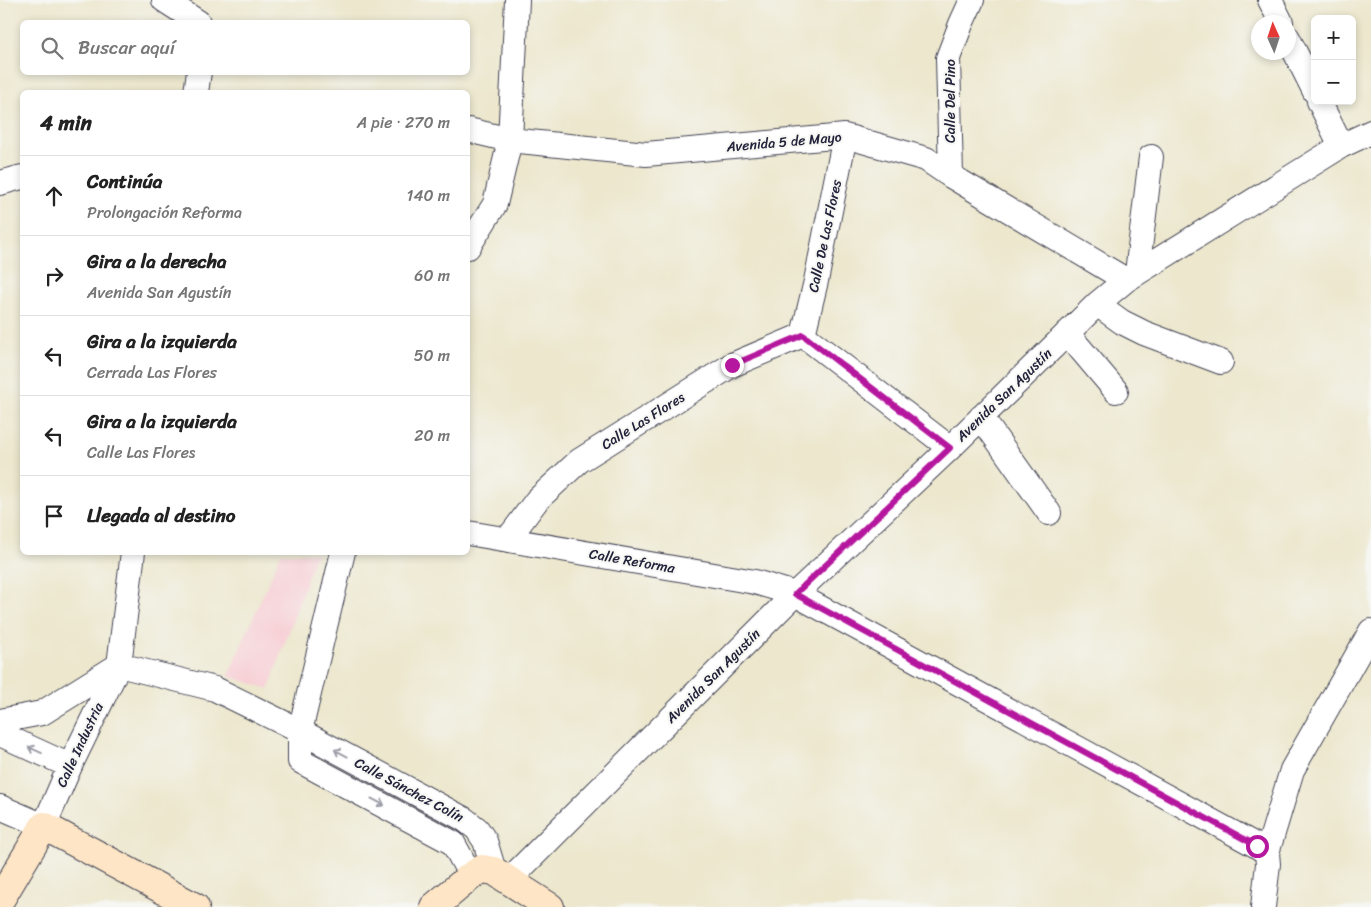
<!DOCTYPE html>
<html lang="es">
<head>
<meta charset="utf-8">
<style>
  :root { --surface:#fff; --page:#f2f2f2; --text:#222; --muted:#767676; --line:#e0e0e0 }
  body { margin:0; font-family:Sriracha,sans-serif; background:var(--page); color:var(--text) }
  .controls { position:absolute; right:15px; top:15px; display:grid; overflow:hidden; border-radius:8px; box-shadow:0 2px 8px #0003 }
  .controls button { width:45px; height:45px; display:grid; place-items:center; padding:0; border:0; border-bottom:1px solid var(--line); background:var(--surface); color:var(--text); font:25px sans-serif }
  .compass { position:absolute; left:1251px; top:15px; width:45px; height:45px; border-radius:50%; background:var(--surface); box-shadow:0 2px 8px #0003; rotate:357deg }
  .stop { position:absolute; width:15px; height:15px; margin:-11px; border:4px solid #b5179e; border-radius:50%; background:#fff }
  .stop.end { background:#b5179e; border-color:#fff; box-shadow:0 1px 5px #0008 }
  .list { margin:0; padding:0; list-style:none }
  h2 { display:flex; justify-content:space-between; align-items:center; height:65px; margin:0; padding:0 20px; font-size:21px }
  h2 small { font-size:16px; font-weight:400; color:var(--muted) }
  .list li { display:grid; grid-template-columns:32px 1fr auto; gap:15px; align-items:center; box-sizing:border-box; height:80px; padding:0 20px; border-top:1px solid var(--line) }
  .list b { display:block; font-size:19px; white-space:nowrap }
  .list p { margin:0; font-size:16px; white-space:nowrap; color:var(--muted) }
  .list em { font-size:16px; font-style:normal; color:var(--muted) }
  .icon { flex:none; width:28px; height:28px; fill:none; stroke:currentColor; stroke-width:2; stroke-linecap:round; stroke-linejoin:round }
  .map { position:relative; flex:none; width:1371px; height:907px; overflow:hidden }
  .search { position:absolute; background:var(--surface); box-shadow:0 2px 8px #0003; left:20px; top:20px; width:450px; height:55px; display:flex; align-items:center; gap:12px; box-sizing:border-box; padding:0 18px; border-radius:8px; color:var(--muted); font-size:19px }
  .panel { position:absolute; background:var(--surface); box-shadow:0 2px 8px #0003; left:20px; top:90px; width:450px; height:465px; border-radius:8px }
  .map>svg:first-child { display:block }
  .built { fill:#f7cfd5 }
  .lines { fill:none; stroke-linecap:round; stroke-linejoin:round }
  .minor-casing { stroke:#404051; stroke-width:26 }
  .secondary-casing { stroke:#404051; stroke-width:30 }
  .minor { stroke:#fff; stroke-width:24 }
  .secondary { stroke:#fde5c5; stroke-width:28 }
  .oneway { stroke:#9c9ca7 }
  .route { stroke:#b5179e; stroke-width:6 }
  .labels { text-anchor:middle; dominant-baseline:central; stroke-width:4; stroke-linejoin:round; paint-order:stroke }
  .street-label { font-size:14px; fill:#22223b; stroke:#f6f6f2 }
</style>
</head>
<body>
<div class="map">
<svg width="1371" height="907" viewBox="0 0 1371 907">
  <rect width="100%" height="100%" fill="#f6f6f2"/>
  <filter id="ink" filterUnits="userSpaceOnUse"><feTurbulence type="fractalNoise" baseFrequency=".02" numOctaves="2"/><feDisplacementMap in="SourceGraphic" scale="10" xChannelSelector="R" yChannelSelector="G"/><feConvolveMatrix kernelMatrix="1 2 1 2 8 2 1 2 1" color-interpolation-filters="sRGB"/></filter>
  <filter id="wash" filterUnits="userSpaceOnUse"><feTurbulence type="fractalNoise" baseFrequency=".0096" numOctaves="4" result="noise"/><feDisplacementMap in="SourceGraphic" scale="20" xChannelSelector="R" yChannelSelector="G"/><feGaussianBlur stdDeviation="1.12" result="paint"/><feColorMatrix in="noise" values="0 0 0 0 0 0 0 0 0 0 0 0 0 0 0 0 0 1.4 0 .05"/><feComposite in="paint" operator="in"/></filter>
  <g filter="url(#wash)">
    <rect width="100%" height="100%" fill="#ece7cd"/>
    <path class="built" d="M281 553H316L269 689 228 676Z"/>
  </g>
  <g filter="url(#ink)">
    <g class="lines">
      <defs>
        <path id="minor" d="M164 0 198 22
          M1270 0 1281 22
          M1288 38 1315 92
          M196 92 199 72
          M1319 101 1341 146
          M468 130 510 140 646 154 845 136 926 159 951 176 1126 280
          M951 176 948 58 961 24 972 0
          M0 183 22 177
          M468 247 495 204 510 140 517 0
          M1137 273 1151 157
          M1097 304 1122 322 1144 333 1221 362
          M1067 333 1116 391
          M803 335 816 281 845 136
          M803 335 950 448
          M981 417 1049 513
          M468 533 755 582 795 594 1257 846 1267 853
          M508 539 537 500 579 461 732 365 803 335
          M343 552 300 731V761L453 843 471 876
          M119 665 215 689 300 731 464 819 477 829 485 841 494 871
          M0 721 42 713 119 665
          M0 734 70 766
          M0 807 44 826 70 766 119 665 133 552
          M509 880 795 594 950 448 1097 304 1126 280 1341 146 1371 132
          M1263 907 1268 864 1267 853 1292 770 1371 631"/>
        <path id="secondary" d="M0 900 44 826 195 907
          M434 907 471 876 482 869 494 871 550 907"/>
      </defs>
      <use href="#minor" class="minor-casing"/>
      <use href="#secondary" class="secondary-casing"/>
      <use href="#minor" class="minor"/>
      <use href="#secondary" class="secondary"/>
    </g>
    <defs><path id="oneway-shaft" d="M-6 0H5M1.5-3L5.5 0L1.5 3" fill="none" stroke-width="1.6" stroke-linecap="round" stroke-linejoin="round" transform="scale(1.25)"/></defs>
    <g class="oneway">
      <use href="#oneway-shaft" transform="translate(35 750) rotate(-156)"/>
      <use href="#oneway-shaft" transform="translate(341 753) rotate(-152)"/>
      <use href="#oneway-shaft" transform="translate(378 802) rotate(28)"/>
    </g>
  </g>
  <g class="lines" filter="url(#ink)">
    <path class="route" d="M732 365 803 335 950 448 795 594 1257 846"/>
  </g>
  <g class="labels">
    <g class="street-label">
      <text transform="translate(950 101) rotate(-90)">Calle Del Pino</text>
      <text transform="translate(784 142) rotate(-5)">Avenida 5 de Mayo</text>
      <text transform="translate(825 236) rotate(-78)">Calle De Las Flores</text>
      <text transform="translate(1004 395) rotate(-44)">Avenida San Agustín</text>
      <text transform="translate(643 421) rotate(-32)">Calle Las Flores</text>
      <text transform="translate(632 561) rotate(10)">Calle Reforma</text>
      <text transform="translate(713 676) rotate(-45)">Avenida San Agustín</text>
      <text transform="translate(80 745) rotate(-65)">Calle Industria</text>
      <text transform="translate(409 790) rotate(28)">Calle Sánchez Colín</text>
    </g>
  </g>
</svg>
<div class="controls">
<button>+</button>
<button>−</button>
</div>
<svg class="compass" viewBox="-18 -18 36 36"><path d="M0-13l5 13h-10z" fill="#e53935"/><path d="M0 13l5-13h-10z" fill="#767676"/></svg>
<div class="stop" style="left:1257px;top:846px"></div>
<div class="stop end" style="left:732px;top:365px"></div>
<div class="search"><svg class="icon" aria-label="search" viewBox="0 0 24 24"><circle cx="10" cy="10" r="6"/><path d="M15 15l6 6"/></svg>Buscar aquí</div>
<section class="panel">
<h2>4 min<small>A pie · 270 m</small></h2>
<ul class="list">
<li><svg class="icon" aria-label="ahead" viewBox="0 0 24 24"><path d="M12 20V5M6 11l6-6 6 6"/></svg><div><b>Continúa</b><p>Prolongación Reforma</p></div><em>140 m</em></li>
<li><svg class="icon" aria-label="right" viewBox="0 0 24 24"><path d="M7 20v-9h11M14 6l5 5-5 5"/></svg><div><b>Gira a la derecha</b><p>Avenida San Agustín</p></div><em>60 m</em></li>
<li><svg class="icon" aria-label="left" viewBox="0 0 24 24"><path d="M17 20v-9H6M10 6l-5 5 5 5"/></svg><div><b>Gira a la izquierda</b><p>Cerrada Las Flores</p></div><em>50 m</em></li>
<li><svg class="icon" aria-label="left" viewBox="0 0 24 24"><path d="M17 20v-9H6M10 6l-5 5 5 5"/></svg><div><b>Gira a la izquierda</b><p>Calle Las Flores</p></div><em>20 m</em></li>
<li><svg class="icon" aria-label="arrive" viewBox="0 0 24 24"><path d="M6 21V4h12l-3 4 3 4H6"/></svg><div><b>Llegada al destino</b></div></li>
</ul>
</section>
</div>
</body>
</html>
